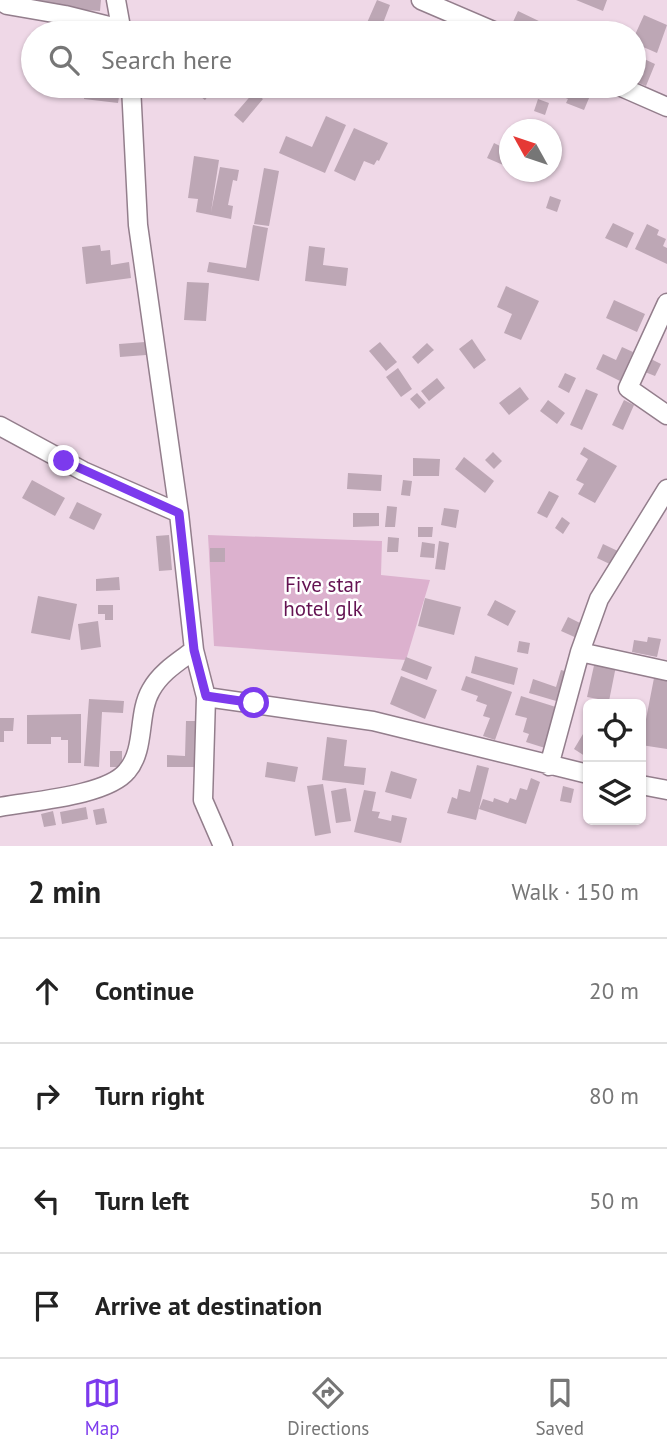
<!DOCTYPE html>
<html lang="en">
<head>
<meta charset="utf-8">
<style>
  :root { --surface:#fff; --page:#f6f6f6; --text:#222; --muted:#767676; --line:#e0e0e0; --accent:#7c3aed }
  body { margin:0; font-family:"PT Sans",sans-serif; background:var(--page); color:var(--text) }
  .controls { position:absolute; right:21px; bottom:21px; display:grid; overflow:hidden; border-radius:10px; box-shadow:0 2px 5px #0004 }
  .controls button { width:63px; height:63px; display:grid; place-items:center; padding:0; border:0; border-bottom:2px solid var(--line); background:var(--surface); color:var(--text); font:35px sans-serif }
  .compass { position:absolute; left:499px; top:119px; width:63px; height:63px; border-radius:50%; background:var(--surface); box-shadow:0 2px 5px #0004; rotate:310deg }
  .stop { position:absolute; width:21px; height:21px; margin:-16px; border:5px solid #7c3aed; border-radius:50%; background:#fff }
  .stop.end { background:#7c3aed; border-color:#fff; box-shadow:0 2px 7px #0008 }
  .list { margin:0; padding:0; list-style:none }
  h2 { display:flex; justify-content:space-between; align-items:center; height:91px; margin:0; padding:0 28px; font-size:30px }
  h2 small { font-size:23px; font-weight:400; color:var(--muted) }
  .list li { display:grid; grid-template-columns:46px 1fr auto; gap:21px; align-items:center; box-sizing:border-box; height:105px; padding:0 28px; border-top:2px solid var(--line) }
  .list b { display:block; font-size:26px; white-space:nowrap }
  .list em { font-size:23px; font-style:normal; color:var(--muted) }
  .icon { flex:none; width:38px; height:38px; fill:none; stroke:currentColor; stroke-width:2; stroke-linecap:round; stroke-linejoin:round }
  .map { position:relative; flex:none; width:667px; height:846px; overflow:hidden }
  .search { position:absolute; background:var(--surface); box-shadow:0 2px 5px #0004; left:21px; right:21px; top:21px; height:77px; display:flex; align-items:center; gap:18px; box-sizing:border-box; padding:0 24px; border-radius:38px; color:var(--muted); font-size:26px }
  .sheet { height:511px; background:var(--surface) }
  nav { display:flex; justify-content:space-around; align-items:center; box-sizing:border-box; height:98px; border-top:2px solid var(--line); background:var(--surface); font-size:19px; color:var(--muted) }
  nav a { display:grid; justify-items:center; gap:4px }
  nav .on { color:var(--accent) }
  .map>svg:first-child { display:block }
  .green { fill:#dcb1ce }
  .building { fill:#bda7b5 }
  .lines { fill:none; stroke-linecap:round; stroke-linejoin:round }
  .minor-casing { stroke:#937e8c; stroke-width:21 }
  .minor { stroke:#fff; stroke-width:18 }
  .route { stroke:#7c3aed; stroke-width:9 }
  .labels { text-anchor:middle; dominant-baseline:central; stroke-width:5; stroke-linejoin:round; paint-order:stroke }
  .park-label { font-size:21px; fill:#641352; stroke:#fff }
</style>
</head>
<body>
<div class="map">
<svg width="667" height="846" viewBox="0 0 667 846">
  <rect width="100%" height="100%" fill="#efd8e7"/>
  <path class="green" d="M208 535 382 541 381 575 430 580 406 660 214 646Z"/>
  <path class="building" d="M34 0H101L100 11 33 7Z
    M377 0 390 5 380 31 366 25Z
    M576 0H607L603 11Z
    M518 11 543 23 538 33 513 22Z
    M644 15 667 25 657 53 634 43V37Z
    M642 58 655 64 646 86 634 81Z
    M187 86H216L205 100Z
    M565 86H579L592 91 584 110 566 103 568 99 561 96Z
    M85 87 120 91 118 103 84 99Z
    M254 92 263 99 243 123 234 115Z
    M538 99 549 103 545 115 534 111Z
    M326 116 346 125 325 173 279 153 286 136 312 147Z
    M354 128 388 143 379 161 377 160 374 165 364 161 355 181 334 171Z
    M506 140 510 142V168L487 158 494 143 502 147Z
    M194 156 219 160 211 212 220 167 239 170 237 181 233 180 228 205 233 206 231 219 196 212 198 199 188 198Z
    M264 168 279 171 269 226 254 224Z
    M550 196 561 200 557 212 546 208Z
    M613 223 634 233 627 248 605 238Z
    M647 224 659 230 657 235 666 239 663 246 667 248V264L635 249Z
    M253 225 268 228 259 281 207 272 209 262 246 268Z
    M100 245 101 251 110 250 111 265 129 262 131 278 86 284 82 247Z
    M309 246 325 248 323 265 348 268 346 286 305 281Z
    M187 282 209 283 206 321 184 320Z
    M506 286 539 301 521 340 504 333 512 314 497 307Z
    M614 300 645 314 637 332 606 318Z
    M472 339 486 360 474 369 459 349Z
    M145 342 146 355 120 357 119 344Z
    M380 342 397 362 386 371 369 351Z
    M427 343 434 350 418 364 412 357Z
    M622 347 633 352 620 381 596 369 603 354 616 360Z
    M651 359 661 364 655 376 645 372Z
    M398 368 412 389 401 397 386 377Z
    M565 373 576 378 569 393 558 387Z
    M437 378 445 388 429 401 421 391Z
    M520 387 529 399 509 415 499 403Z
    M586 389 598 394 582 430 570 425Z
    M417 393 426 403 419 409 410 399Z
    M548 400 565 413 557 424 540 411Z
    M624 400 634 405 623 430 612 425Z
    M584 447 617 466 595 503 578 494 584 484 576 480 588 459 580 454Z
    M493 452 502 461 494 469 485 460Z
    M464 457 494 481 485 493 455 469Z
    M413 458 440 459 439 476H413Z
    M348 473 382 475 381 491 347 489Z
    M32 480 65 498 55 516 22 498Z
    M403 480 412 481 410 496 401 495Z
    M549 491 559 496 547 518 537 513Z
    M77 502 102 514 94 530 69 518Z
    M387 506 397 507 395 527H385Z
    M444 508 459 510 456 528 441 525Z
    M353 513H379V526L353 527Z
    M562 517 570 523 563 534 555 528Z
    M418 527H433L432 537H418Z
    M169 535 172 570 159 571 156 536Z
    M388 537 399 538 398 552H387Z
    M439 541 449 543 445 570 435 569Z
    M422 542 435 544 434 558 420 557Z
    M603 544 622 553 616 567 597 558Z
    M210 548H225V562H210Z
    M119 577 120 590 96 591V579Z
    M38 596 77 604 70 640 31 633Z
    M425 598 461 607 454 635 418 626Z
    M495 600 516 611 508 626 487 615Z
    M98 605H113V620H105V614H98Z
    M568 617 586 626 579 639 561 631Z
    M98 621 101 647 81 650 78 624Z
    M648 637 661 639 657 657 632 652 634 640 647 642Z
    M519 641 530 643 528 654 517 652Z
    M475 656 518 668 514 685 471 673Z
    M406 657 432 667 427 680 401 670Z
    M595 661 616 666 609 701 587 697Z
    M561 670 572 673 563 703 529 693 533 679 556 687Z
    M401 676 437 690 425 719 390 704Z
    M466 676 512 692 495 740 483 736 490 718 483 716 487 705 476 701 478 696 461 690Z
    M654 678 667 680V749L641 745Z
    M521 696 559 708 545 748 526 742 529 734 523 732 527 718 515 715Z
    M89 699 124 701 123 713 102 712 99 767 84 766Z
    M81 714V763H68V740H61V737H51V744H27V715Z
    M0 718H14L13 731H4V742H0Z
    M186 721H197L196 767H167V755L185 756Z
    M586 729 588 730V758L574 749Z
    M327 737 347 740 344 766 366 768 364 785 322 780Z
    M110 751H122V767H110Z
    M267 762 298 767 295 782 265 777Z
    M477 765 489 768 476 820 447 813 452 797 457 799 459 789 470 792Z
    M391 771 417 779 411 799 385 792Z
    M531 778 540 782 526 824 479 809 483 799 493 802 494 798 508 803 510 798 516 800 520 788 527 790Z
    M323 784 331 833 315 836 307 786Z
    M563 786 574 789 571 803 560 801Z
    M346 788 351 821 336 823 331 791Z
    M364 790 376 792 372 811 380 812 378 818 391 821 392 815 407 818 401 843 354 832Z
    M86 807 88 819 62 824 60 812Z
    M104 808 107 823 96 825 93 810Z
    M53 811 56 825 44 827 41 814Z"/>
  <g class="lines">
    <defs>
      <path id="minor" d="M116 0 122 33
        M421 0 498 33
        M0 1 7 5 65 15 121 29
        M131 86 138 225 179 513 194 650 206 697 203 800 223 846
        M619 86 667 107
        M667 303 628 388 667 415
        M0 426 83 471 179 513
        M580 652 667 671
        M206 697 373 721 588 774
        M549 766 580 652 599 599 667 489
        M641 785 667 790
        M0 807C31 801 107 796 127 771 146 749 137 714 151 690 161 672 178 662 194 650"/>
    </defs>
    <use href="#minor" class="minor-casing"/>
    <use href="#minor" class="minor"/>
  </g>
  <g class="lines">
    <path class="route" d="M64 461 179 513 194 650 206 696 254 703"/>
  </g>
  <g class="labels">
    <g class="park-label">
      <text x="323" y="584">Five star<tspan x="323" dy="24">hotel glk</tspan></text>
    </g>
  </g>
</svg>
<div class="controls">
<button><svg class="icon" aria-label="locate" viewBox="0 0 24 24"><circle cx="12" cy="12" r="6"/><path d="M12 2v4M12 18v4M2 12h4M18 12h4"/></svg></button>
<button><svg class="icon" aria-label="layers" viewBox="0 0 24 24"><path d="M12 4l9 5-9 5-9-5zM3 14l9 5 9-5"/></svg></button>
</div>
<svg class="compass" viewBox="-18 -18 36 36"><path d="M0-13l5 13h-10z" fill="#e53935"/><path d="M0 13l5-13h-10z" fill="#767676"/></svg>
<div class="stop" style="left:254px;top:703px"></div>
<div class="stop end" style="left:64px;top:461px"></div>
<div class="search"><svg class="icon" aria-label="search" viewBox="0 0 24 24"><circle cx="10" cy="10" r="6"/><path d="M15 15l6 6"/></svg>Search here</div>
</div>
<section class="sheet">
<h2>2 min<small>Walk · 150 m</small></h2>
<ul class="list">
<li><svg class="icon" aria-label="ahead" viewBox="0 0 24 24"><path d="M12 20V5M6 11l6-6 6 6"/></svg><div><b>Continue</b></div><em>20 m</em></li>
<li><svg class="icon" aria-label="right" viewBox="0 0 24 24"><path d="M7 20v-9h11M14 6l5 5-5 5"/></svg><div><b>Turn right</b></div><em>80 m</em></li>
<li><svg class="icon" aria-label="left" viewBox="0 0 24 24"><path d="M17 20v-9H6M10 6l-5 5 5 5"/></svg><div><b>Turn left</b></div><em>50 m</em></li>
<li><svg class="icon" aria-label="arrive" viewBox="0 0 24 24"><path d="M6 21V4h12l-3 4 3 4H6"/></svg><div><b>Arrive at destination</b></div></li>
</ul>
</section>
<nav>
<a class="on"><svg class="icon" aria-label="map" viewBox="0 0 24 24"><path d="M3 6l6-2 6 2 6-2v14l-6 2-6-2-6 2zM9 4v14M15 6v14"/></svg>Map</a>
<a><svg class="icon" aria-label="directions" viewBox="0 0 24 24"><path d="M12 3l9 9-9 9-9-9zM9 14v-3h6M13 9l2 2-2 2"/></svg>Directions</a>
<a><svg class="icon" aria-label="saved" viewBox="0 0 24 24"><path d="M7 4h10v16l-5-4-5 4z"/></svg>Saved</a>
</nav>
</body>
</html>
